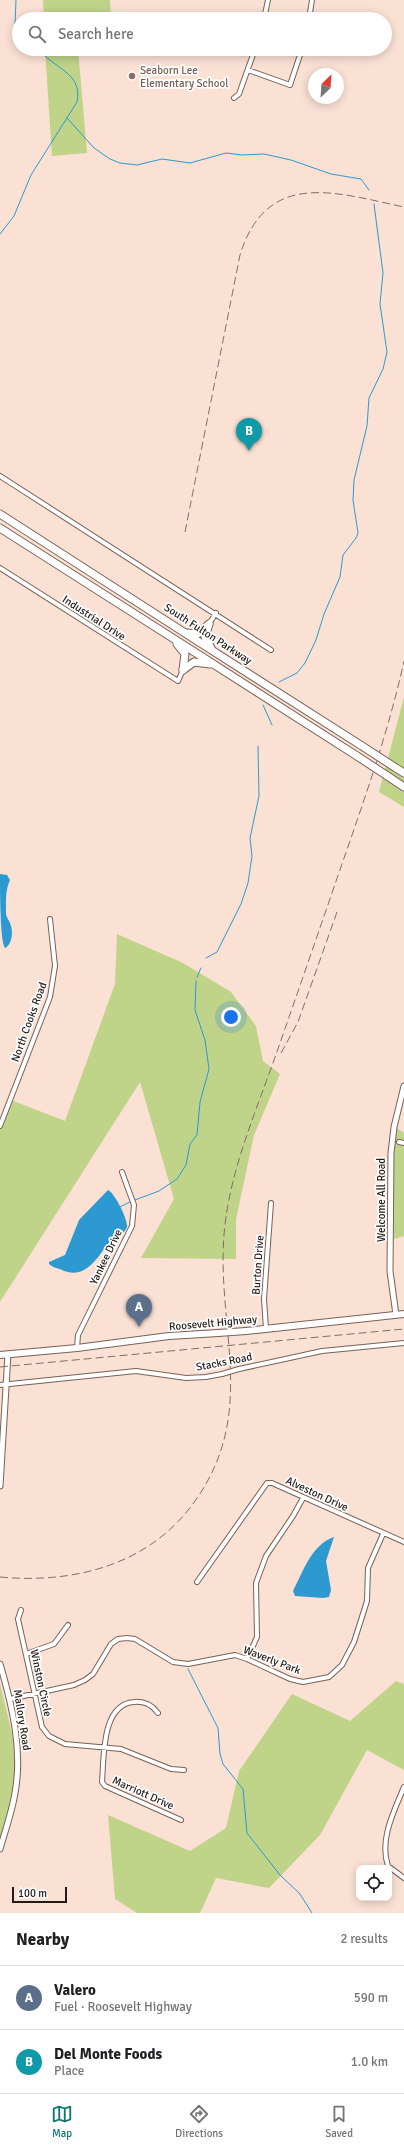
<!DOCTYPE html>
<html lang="en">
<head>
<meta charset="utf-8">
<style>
  :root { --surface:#fff; --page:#f6f6f6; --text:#202124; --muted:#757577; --line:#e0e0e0; --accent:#0f766e }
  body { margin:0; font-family:Signika,sans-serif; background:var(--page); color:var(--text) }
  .controls { position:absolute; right:12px; bottom:12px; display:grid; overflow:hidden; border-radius:8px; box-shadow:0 2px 10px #0003 }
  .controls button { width:36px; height:36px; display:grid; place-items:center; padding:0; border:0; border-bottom:1px solid var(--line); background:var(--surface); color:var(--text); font:20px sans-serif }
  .compass { position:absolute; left:308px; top:68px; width:36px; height:36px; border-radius:50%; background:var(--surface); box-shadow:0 2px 10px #0003; rotate:25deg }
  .scale { position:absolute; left:12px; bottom:10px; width:55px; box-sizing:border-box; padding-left:4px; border:2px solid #241a16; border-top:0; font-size:11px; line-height:14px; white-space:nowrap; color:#241a16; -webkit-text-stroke:3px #fff; paint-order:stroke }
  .you { position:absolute; left:231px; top:1017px; width:14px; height:14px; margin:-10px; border:3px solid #fff; border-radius:50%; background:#1a73e8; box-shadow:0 0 0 6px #1a73e833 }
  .badge { display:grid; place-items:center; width:26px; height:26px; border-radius:50%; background:var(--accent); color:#fff; font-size:13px; font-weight:700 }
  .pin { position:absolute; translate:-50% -33px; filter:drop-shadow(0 1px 2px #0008) }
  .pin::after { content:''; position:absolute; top:21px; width:14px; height:12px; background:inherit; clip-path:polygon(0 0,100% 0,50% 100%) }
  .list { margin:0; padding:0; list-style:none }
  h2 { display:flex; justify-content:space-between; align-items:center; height:52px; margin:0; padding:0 16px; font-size:17px }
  h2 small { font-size:13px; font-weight:400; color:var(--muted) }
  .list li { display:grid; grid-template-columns:26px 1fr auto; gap:12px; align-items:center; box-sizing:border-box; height:64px; padding:0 16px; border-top:1px solid var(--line) }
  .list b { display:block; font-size:15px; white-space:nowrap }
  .list p { margin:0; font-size:13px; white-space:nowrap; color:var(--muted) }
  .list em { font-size:13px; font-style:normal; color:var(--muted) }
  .icon { flex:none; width:22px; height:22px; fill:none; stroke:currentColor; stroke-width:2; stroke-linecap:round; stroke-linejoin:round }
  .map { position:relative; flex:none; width:404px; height:1913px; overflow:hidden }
  .search { position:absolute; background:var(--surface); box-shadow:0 2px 10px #0003; left:12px; right:12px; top:12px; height:44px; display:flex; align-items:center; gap:10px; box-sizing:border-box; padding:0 14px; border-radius:22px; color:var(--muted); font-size:15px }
  .sheet { height:180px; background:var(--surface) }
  nav { display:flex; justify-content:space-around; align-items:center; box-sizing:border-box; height:56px; border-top:1px solid var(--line); background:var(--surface); font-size:11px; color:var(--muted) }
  nav a { display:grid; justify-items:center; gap:2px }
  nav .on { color:var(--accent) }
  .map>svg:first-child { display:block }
  .green { fill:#bfd389 }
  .water { fill:#2c9ad0 }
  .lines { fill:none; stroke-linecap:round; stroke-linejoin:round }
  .stream { stroke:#2c9ad0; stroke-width:1 }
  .minor-casing { stroke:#786157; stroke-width:6 }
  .tertiary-casing { stroke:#786157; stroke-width:7 }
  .primary-casing { stroke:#786157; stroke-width:8 }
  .trunk-casing { stroke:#786157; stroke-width:9 }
  .motorway-casing { stroke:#786157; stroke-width:9 }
  .minor { stroke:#fff; stroke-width:4 }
  .tertiary { stroke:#fff; stroke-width:5 }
  .primary { stroke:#fff; stroke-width:6 }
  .trunk { stroke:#fff; stroke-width:7 }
  .motorway { stroke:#fff; stroke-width:7 }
  .rail { stroke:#816f68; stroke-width:1; stroke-dasharray:8 4; stroke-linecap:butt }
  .minor-bridge-casing { stroke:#786157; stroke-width:6; stroke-linecap:butt }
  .primary-bridge-casing { stroke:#786157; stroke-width:8; stroke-linecap:butt }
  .motorway-bridge-casing { stroke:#786157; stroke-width:9; stroke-linecap:butt }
  .minor-bridge { stroke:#fff; stroke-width:4 }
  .primary-bridge { stroke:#fff; stroke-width:6 }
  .motorway-bridge { stroke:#fff; stroke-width:7 }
  .education-dot { fill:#8d6e63; stroke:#fff; stroke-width:1.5 }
  .labels { text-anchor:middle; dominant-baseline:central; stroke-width:3.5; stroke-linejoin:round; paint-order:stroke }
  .education-label { font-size:11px; fill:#785e54; stroke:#fff; text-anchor:start }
  .street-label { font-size:11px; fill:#241a16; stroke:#fff }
</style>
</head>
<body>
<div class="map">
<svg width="404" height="1913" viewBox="0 0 404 1913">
  <rect width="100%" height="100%" fill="#fbe0d4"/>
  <path class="green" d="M43 0H110L111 19H44Z
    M45 49H78L87 153 52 156Z
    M404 697V807L379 792Z
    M117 934 183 963 231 992 256 1026 263 1061 280 1074 254 1135 236 1219V1259L141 1258 174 1199 140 1082 0 1302V1127L11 1100 65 1121 115 984Z
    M397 1128 404 1133V1236L394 1239 391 1182Z
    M396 1681 404 1684V1770L367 1750 320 1835 269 1888 216 1878 200 1913H137L115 1899 108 1815 190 1851 226 1828 239 1771 292 1694 350 1721Z
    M0 1683C5 1708 14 1733 15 1758 16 1786 8 1813 0 1839Z"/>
  <path class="water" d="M0 874 7 875 10 880C5 891 6 902 6 914 7 919 10 921 11 926 13 932 12 945 5 948 0 942 0 887 0 874Z
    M108 1190C114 1192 128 1219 127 1227 125 1234 112 1240 107 1245 96 1260 84 1280 62 1270 58 1268 53 1268 49 1264V1262L65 1255 79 1220Z
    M334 1537 326 1561 331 1590 329 1597 323 1598 295 1596 293 1591C303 1572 311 1545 334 1537Z"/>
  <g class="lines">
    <path class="stream" d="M16 0 15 24 19 28
      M67 118 94 148 110 159 120 163 137 165 162 159 190 163 226 153 242 155 264 154 291 160 331 174 361 179 369 190
      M0 234 14 216 31 175 77 102C83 72 53 69 39 49
      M279 682 297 673 305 663 316 640 324 614 340 577 343 555 356 538 358 533 353 500 354 480 367 426 369 398 383 369 387 352 380 304 383 273 374 204
      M263 705 272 725
      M206 958 217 952 241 904 248 883 252 856 250 838 259 796 258 746
      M197 977 201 968
      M135 1200 159 1191 177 1179 186 1165 190 1144 197 1135 200 1102 209 1069 205 1040 195 1010 196 981
      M120 1207 130 1202
      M188 1669 218 1728 220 1754 223 1764 243 1789 247 1833 280 1875 300 1894 312 1913"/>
    <defs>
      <path id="minor" d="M265 16 272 19
        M264 19 268 0
        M309 19 312 0
        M248 70 290 85 302 49
        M234 98 239 94 255 49
        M0 476 271 650
        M0 568 178 681 183 670
        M209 624 216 613
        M0 1126 50 997 55 966 50 919
        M399 1142 404 1143
        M266 1329 264 1299 271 1203
        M77 1348 78 1335 132 1226 134 1205 122 1172
        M239 1369 322 1351 404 1343
        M0 1385 136 1371 186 1378 206 1377 222 1374
        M197 1582 267 1483H272L404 1542
        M21 1610 18 1619 42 1727 49 1736 65 1744 121 1749 171 1769 184 1770
        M26 1654 54 1644 68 1625
        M247 1659 257 1637 256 1583 266 1556 293 1516 303 1498
        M10 1699 74 1685 85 1680 93 1674 111 1644 118 1639 127 1638 135 1639 173 1662 188 1664 235 1655 247 1659 290 1679 303 1682 329 1677 342 1665 354 1642 367 1601 368 1568 383 1534
        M158 1713C151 1704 144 1701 134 1702 101 1704 104 1759 102 1782L105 1786 181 1820
        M404 1787C394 1811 379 1840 388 1866L404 1878"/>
      <path id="tertiary" d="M396 1315 390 1271 391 1153 394 1127 404 1086
        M0 1486 8 1354
        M0 1664C12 1705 23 1750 15 1793 12 1812 5 1831 0 1849"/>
      <path id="primary" d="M246 1331 404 1314
        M0 1355 77 1348 169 1336 218 1333"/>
      <path id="trunk" d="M0 514 199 642
        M0 528 193 651
        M187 633 198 634 209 624
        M177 644 185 654 183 670"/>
      <path id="motorway" d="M209 624 205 637 211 648
        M199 642 362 746
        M193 651 357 756
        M183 670 194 662 210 664
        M396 768 404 773
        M386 775 404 787"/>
    </defs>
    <use href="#minor" class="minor-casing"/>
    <use href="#tertiary" class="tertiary-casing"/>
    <use href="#primary" class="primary-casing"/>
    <use href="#trunk" class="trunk-casing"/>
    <use href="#motorway" class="motorway-casing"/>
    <use href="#minor" class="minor"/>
    <use href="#tertiary" class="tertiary"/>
    <use href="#primary" class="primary"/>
    <use href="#trunk" class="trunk"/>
    <use href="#motorway" class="motorway"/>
    <path class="rail" d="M185 532 240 255C267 168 337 193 404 207
      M281 1053 298 1022 337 912
      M0 1367 404 1329
      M0 1577C74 1584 150 1565 195 1501 262 1407 211 1319 226 1217 234 1159 261 1099 280 1043 301 983 322 922 343 861 366 795 389 729 404 661"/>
    <defs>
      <path id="minor-bridge" d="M222 1374 239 1369"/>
      <path id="primary-bridge" d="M218 1333 246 1331"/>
      <path id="motorway-bridge" d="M362 746 396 768
        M357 756 386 775"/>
    </defs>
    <use href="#minor-bridge" class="minor-bridge-casing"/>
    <use href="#primary-bridge" class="primary-bridge-casing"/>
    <use href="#motorway-bridge" class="motorway-bridge-casing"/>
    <use href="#minor-bridge" class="minor-bridge"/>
    <use href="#primary-bridge" class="primary-bridge"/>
    <use href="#motorway-bridge" class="motorway-bridge"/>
  </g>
  <circle class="education-dot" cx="132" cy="76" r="4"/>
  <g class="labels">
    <g class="education-label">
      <text x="140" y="70">Seaborn Lee<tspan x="140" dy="13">Elementary School</tspan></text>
    </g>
    <g class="street-label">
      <text transform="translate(94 618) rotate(33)">Industrial Drive</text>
      <text transform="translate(208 634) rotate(33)">South Fulton Parkway</text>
      <text transform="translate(29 1022) rotate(-70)">North Cooks Road</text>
      <text transform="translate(381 1200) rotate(-90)">Welcome All Road</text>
      <text transform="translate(106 1257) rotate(-64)">Yankee Drive</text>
      <text transform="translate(258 1265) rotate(-86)">Burton Drive</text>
      <text transform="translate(213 1323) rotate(-5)">Roosevelt Highway</text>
      <text transform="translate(224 1362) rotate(-11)">Stacks Road</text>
      <text transform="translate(317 1494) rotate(25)">Alveston Drive</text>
      <text transform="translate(272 1660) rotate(21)">Waverly Park</text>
      <text transform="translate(41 1683) rotate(78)">Winston Circle</text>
      <text transform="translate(22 1720) rotate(81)">Mallory Road</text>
      <text transform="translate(143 1793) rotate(24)">Marriott Drive</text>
    </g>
  </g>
</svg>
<div class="controls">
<button><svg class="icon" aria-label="locate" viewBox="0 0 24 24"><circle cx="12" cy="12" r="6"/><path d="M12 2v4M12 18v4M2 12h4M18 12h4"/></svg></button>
</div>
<svg class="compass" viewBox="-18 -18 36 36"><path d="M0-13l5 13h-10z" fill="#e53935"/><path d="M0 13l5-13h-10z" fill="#757577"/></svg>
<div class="scale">100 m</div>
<div class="you"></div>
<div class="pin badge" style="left:139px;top:1327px;background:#5c6f8a">A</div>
<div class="pin badge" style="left:249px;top:451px;background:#0f9aa8">B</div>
<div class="search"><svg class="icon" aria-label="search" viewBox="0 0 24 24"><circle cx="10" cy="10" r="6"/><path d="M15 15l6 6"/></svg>Search here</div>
</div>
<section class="sheet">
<h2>Nearby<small>2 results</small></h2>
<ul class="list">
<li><span class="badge" style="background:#5c6f8a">A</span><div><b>Valero</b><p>Fuel · Roosevelt Highway</p></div><em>590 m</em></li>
<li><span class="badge" style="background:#0f9aa8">B</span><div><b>Del Monte Foods</b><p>Place</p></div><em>1.0 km</em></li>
</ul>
</section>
<nav>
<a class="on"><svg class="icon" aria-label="map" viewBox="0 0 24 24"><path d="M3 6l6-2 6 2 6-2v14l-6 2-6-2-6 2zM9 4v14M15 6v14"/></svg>Map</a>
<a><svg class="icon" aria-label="directions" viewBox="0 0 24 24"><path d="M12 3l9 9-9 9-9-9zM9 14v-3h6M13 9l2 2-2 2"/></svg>Directions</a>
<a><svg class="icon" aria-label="saved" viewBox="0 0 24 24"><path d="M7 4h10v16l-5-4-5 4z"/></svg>Saved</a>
</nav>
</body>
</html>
